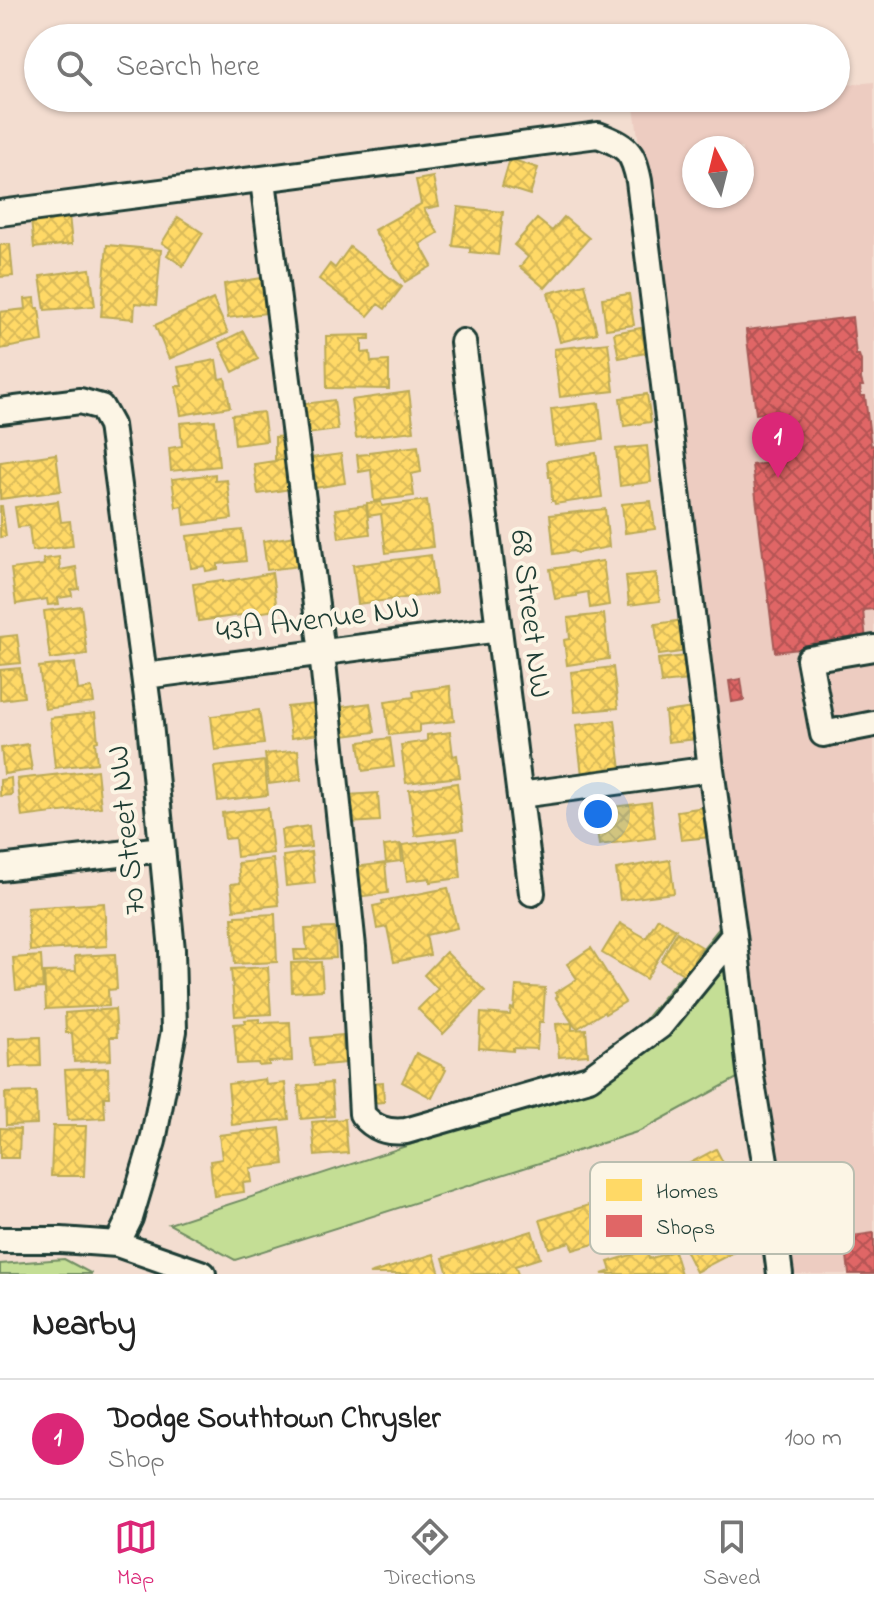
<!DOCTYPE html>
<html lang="en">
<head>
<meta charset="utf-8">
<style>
  :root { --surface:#fff; --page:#f2f2f2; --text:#222; --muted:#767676; --line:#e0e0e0; --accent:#db2777 }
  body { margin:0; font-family:"Indie Flower",sans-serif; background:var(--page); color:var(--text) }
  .compass { position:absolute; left:682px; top:136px; width:72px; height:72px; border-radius:50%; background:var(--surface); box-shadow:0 2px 6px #0004; rotate:353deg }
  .you { position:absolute; left:598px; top:814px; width:28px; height:28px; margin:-20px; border:6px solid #fff; border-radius:50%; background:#1a73e8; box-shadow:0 0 0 12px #1a73e833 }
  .badge { display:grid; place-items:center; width:52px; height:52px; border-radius:50%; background:var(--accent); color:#fff; font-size:26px; font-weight:700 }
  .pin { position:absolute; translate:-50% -66px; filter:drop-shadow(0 2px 4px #0008) }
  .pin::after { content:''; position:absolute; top:42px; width:28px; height:24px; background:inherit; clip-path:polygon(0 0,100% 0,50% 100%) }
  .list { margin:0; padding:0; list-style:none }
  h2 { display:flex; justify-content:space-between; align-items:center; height:104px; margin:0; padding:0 32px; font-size:34px }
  h2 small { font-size:26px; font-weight:400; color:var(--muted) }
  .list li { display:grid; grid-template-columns:52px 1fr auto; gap:24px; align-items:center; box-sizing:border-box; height:120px; padding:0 32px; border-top:2px solid var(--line) }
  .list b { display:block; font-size:30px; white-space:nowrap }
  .list p { margin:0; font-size:26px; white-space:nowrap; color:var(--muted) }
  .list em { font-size:26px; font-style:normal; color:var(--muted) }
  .icon { flex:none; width:44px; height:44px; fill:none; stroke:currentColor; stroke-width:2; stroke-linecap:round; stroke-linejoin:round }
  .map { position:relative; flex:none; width:874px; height:1274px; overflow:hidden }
  .search { position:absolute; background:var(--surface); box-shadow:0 2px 6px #0004; left:24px; right:24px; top:24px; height:88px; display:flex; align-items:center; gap:20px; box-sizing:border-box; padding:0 28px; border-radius:44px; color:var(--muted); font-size:30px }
  .sheet { height:224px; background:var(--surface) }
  nav { display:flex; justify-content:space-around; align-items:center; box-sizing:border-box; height:112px; border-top:2px solid var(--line); background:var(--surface); font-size:22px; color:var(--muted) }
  nav a { display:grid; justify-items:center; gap:4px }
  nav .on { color:var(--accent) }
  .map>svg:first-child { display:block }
  .built { fill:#edccc1; fill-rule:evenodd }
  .grass { fill:#c4de95; stroke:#728e64; stroke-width:2 }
  .homes { fill:url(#homes-cross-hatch); stroke:#bcaa57; stroke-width:2 }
  .shops { fill:url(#shops-cross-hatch); stroke:#a65a57; stroke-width:2 }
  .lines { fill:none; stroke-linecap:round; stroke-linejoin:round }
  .minor-casing { stroke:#1f3d34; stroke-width:30 }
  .minor { stroke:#fcf5e5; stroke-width:24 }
  .labels { text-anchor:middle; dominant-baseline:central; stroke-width:8; stroke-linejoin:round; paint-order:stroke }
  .street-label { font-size:32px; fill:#1f3d34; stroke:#fcf5e5 }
  .key { fill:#fcf5e5; stroke:#babeb0; stroke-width:2 }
  .key-label { font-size:22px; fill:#1f3d34 }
</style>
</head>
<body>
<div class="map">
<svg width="874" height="1274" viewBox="0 0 874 1274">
  <defs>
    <pattern id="homes-cross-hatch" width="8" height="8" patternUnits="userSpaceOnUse" patternTransform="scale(2)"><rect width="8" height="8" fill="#ffd966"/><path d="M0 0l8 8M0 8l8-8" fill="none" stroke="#dabb59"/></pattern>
    <pattern id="shops-cross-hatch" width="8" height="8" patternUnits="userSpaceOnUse" patternTransform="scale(2)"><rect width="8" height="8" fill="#e06666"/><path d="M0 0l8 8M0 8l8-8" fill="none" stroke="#b55555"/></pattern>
  </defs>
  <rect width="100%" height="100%" fill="#f3ddd0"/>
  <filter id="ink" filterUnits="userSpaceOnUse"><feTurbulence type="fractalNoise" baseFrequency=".0125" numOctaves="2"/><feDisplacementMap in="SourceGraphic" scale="16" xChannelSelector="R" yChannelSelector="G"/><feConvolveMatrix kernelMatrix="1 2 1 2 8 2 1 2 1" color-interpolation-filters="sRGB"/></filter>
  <g filter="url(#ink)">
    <path class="built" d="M874 82V1274H780L765 1161 763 1064 737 906 634 106 715 98H836V86ZM694 148H742V196H694Z"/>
    <path class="grass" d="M737 906 763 1064 640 1131 235 1260 169 1224 592 1085Z
      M64 1259 92 1274H0V1264Z"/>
    <path class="homes" d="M510 159 538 168 530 195 502 186Z
      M433 177 439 206 424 209 438 233 420 244 432 266 405 282 374 230 421 204 416 180Z
      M458 207 503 212 498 255 470 252V248L453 246Z
      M69 215 72 244 34 248 31 220Z
      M178 217 203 233 183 266 167 255 171 249 162 243Z
      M564 217 589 238 545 288 520 267 528 257 514 245 537 219 552 231Z
      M10 244 13 276 0 277V245Z
      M107 245 161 250 156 305 135 303 134 319 101 316Z
      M350 247 402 287 385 309 378 304 368 316 319 279 330 264 335 268Z
      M90 269 95 306 45 310 40 276Z
      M262 278 267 313 228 318 224 284Z
      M585 284 597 333 560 342 548 293Z
      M629 294 634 325 606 329 602 298Z
      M35 298 36 308H39L43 341 0 349V312L26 309 25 299Z
      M213 299 228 333 169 359 155 325Z
      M641 328 646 353 619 358 614 333Z
      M243 331 258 359 233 372 219 343Z
      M370 335V339H362V353L370 352 371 362 389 361V389L327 388 326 336Z
      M608 343 614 391 560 397 554 349Z
      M216 360 219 379 225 378 230 407 181 415 176 386H182L178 367Z
      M409 392 414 431 356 438 351 400Z
      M647 394 651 422 624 426 620 398Z
      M334 400 338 430 307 434 303 404Z
      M599 403 603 440 555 446 551 409Z
      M263 412 267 441 235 445 232 415Z
      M215 420 219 466 171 471 169 448 182 446 180 423Z
      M286 436V460H275V437Z
      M418 446 421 472 411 474 414 496 374 501 371 470 359 472 357 455 369 454V452Z
      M647 446 651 482 620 486 616 449Z
      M596 453 602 497 555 504 554 501H552L551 477H549L547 461Z
      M56 454 61 491 0 499V462Z
      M341 454 345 483 314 488 310 458Z
      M288 459 291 489 258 494 254 464Z
      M215 474V481L227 480 232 519 185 525 183 506 176 507 172 479Z
      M427 500 433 547 386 553 381 514 368 516 367 503 381 502 382 506Z
      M58 501 61 522 70 521 73 546 32 551 29 526 18 527 15 507Z
      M651 501 655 529 625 533 622 504Z
      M366 505 370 534 339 538 335 509Z
      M0 506H2L6 536 0 537Z
      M605 509 609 547 577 553 573 551 554 554 550 515Z
      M242 530 246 561 218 564V569L206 571 205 566 191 568 187 536Z
      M296 536 301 566 267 570 263 541Z
      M431 555 436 594 358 604 353 565Z
      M59 557 60 570 76 567 79 589 71 590 72 596 58 598 59 604 48 605 47 599 16 604 11 569 44 565 43 559Z
      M603 561 609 605 590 608 588 592 577 594V596L555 599 550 569Z
      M272 573 277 610 198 621 193 584 223 580V582Z
      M656 573 660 601 629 605 626 576Z
      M81 606 87 654 50 659 44 611Z
      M604 614 609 659 567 665 564 640 570 639 568 618Z
      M684 620 688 651 659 655 655 624Z
      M17 635 21 663 0 665V637Z
      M686 656 689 680 661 683 658 659Z
      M75 663 78 690 92 688 94 703 45 709 39 667Z
      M613 667 618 708 575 712 571 672Z
      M20 668 24 697 0 700V670Z
      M450 686 454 721 419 725V732L389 735 385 701 414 697 413 691Z
      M370 703 375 732 344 736 340 707Z
      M316 704 319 734 291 738 287 707Z
      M693 708 697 739 668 742 665 712Z
      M259 710 264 744 215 750 211 716Z
      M95 713 98 741 95 742 97 763 55 768 50 718Z
      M615 720 621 770 582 775 576 725Z
      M450 732 453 756 457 755 460 777 406 783 401 745 427 741V735Z
      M390 738 394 767 363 771 359 742Z
      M28 744 32 770 4 774 1 748Z
      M298 750 301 780 269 784 265 754Z
      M264 761 268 795 218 801 214 767Z
      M97 770 101 807 22 817 17 779Z
      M11 778 12 795 0 796V780Z
      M457 783 463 830 415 836 409 790Z
      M378 793 380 821 349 823 347 795Z
      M651 802 655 838 599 845 595 817 613 815 612 807Z
      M706 807 710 837 681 840 677 811Z
      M268 808 273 853 237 857 235 838 225 839 222 813Z
      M309 826 311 847 283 850 281 830Z
      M457 838 461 878 430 882V878L407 881 402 845Z
      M400 844 402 861 386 863 384 846Z
      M311 852 315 883 286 886 283 856Z
      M273 859 279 905 234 910 231 884 240 883 238 863Z
      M670 860 674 893 620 900 616 869Z
      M385 863 388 893 357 897 354 867Z
      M448 888 457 928 426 935 430 955 394 962 387 927 377 929 373 906 383 904 382 901Z
      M104 903 107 946 30 951 27 908Z
      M275 914 277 962 235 964 232 918H236V916Z
      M658 918 676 929 646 979 602 953 620 923 646 938Z
      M335 928 336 958 295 960 294 950H307L305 929Z
      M677 932 702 947 685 975 661 961Z
      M591 948 625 1002 605 1014 604 1012 578 1028 575 1027 556 998 558 996 555 993 577 979 567 964Z
      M446 952 485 991 443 1034 418 1009 438 989 424 975Z
      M115 954 117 989 108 990 109 1006 46 1009 44 972 76 971 75 956Z
      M41 956 43 988 16 990 13 958Z
      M321 962 323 990 292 992 291 963Z
      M268 967 271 1014 235 1016 231 969Z
      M516 986 545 988 543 1022H539L537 1049 513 1048V1051L479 1048 481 1013 510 1015 511 1008 514 1009Z
      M115 1009 117 1037H110L111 1060 74 1062 72 1033H66L65 1013Z
      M260 1019V1023L290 1022 292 1061 269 1062V1065L259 1066 258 1063 237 1064 234 1024 246 1023 245 1020Z
      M572 1023V1030L586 1029 588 1055 559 1057 556 1024Z
      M342 1035 345 1063 314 1066 311 1038Z
      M40 1037 41 1066 10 1067 9 1038Z
      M416 1053 445 1067 444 1069 446 1070 432 1098 402 1082Z
      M108 1068 109 1097H104L105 1118 68 1120 65 1070Z
      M265 1079 266 1085 285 1083 289 1119 232 1125 228 1084Z
      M383 1082 384 1102 372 1103 370 1083Z
      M331 1083 334 1116 301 1119 298 1086Z
      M36 1092 37 1124 6 1125 5 1093Z
      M345 1119 348 1153 315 1156 312 1122Z
      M53 1126H86L84 1176H51Z
      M0 1128 20 1129 19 1158H0Z
      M280 1128 284 1164 250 1168 252 1182 243 1183 244 1192 214 1196 210 1161 222 1159 219 1135Z
      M716 1149 730 1176 707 1188 711 1195 676 1214 671 1206 647 1218 634 1193Z
      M625 1194 634 1221 608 1230 611 1239 573 1250 570 1242 549 1248 540 1220Z
      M721 1216 738 1250 696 1272 683 1246 706 1234 702 1226Z
      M532 1231 540 1258 515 1266 518 1274H448L443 1258Z
      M647 1250 649 1259 674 1251 681 1274H602L611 1271 608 1262Z
      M434 1254 440 1274H369Z"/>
    <path class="shops" d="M852 317 856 355H859L861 361V379L863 386H860L861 396H865L871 446 874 445V609L863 610 866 641 775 652 752 465 778 462 772 412 756 414 746 330Z
      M741 679 744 700 732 702 729 681Z
      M874 1233V1274H849L845 1237Z"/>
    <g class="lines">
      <defs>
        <path id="minor" d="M263 180 322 653 353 947 362 1114C374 1129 387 1133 406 1131L589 1078 660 1026 734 935 711 769
          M0 213 598 135C627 146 633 151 639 181L711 769 520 795
          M463 342 532 893
          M0 411 80 401 101 407 111 425 149 713 172 950 174 1031 153 1141 130 1218 117 1244
          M874 648 809 659 823 734 874 724
          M145 676 499 629
          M0 868 162 849
          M734 935 750 1071 765 1161 780 1274
          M0 1240H61L117 1244 203 1274"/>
      </defs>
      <use href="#minor" class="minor-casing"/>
      <use href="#minor" class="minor"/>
    </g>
  </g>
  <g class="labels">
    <g class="street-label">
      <text transform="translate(529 614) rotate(83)">68 Street NW</text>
      <text transform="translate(318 621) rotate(-7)">43A Avenue NW</text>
      <text transform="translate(128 830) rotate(-96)">70 Street NW</text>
    </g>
  </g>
  <rect x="590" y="1162" width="264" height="92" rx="12" class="key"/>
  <rect x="606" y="1179" width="36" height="22" fill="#ffd966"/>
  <rect x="606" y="1215" width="36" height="22" fill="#e06666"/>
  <g class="key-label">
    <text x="656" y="1198">Homes</text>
    <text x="656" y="1234">Shops</text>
  </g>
</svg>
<svg class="compass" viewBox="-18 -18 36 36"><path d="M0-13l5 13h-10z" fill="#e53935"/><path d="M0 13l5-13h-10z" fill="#767676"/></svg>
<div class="you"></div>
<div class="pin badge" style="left:778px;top:478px">1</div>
<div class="search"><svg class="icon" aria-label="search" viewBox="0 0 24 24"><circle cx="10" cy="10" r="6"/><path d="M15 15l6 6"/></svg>Search here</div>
</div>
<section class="sheet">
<h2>Nearby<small></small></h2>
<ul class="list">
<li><span class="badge">1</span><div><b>Dodge Southtown Chrysler</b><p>Shop</p></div><em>100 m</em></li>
</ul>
</section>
<nav>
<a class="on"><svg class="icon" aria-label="map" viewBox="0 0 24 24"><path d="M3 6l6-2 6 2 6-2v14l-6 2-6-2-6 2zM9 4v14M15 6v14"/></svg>Map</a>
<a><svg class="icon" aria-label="directions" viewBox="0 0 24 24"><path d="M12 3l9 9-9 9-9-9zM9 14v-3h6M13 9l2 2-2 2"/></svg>Directions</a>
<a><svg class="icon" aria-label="saved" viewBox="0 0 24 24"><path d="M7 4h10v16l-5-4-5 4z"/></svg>Saved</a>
</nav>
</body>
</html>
